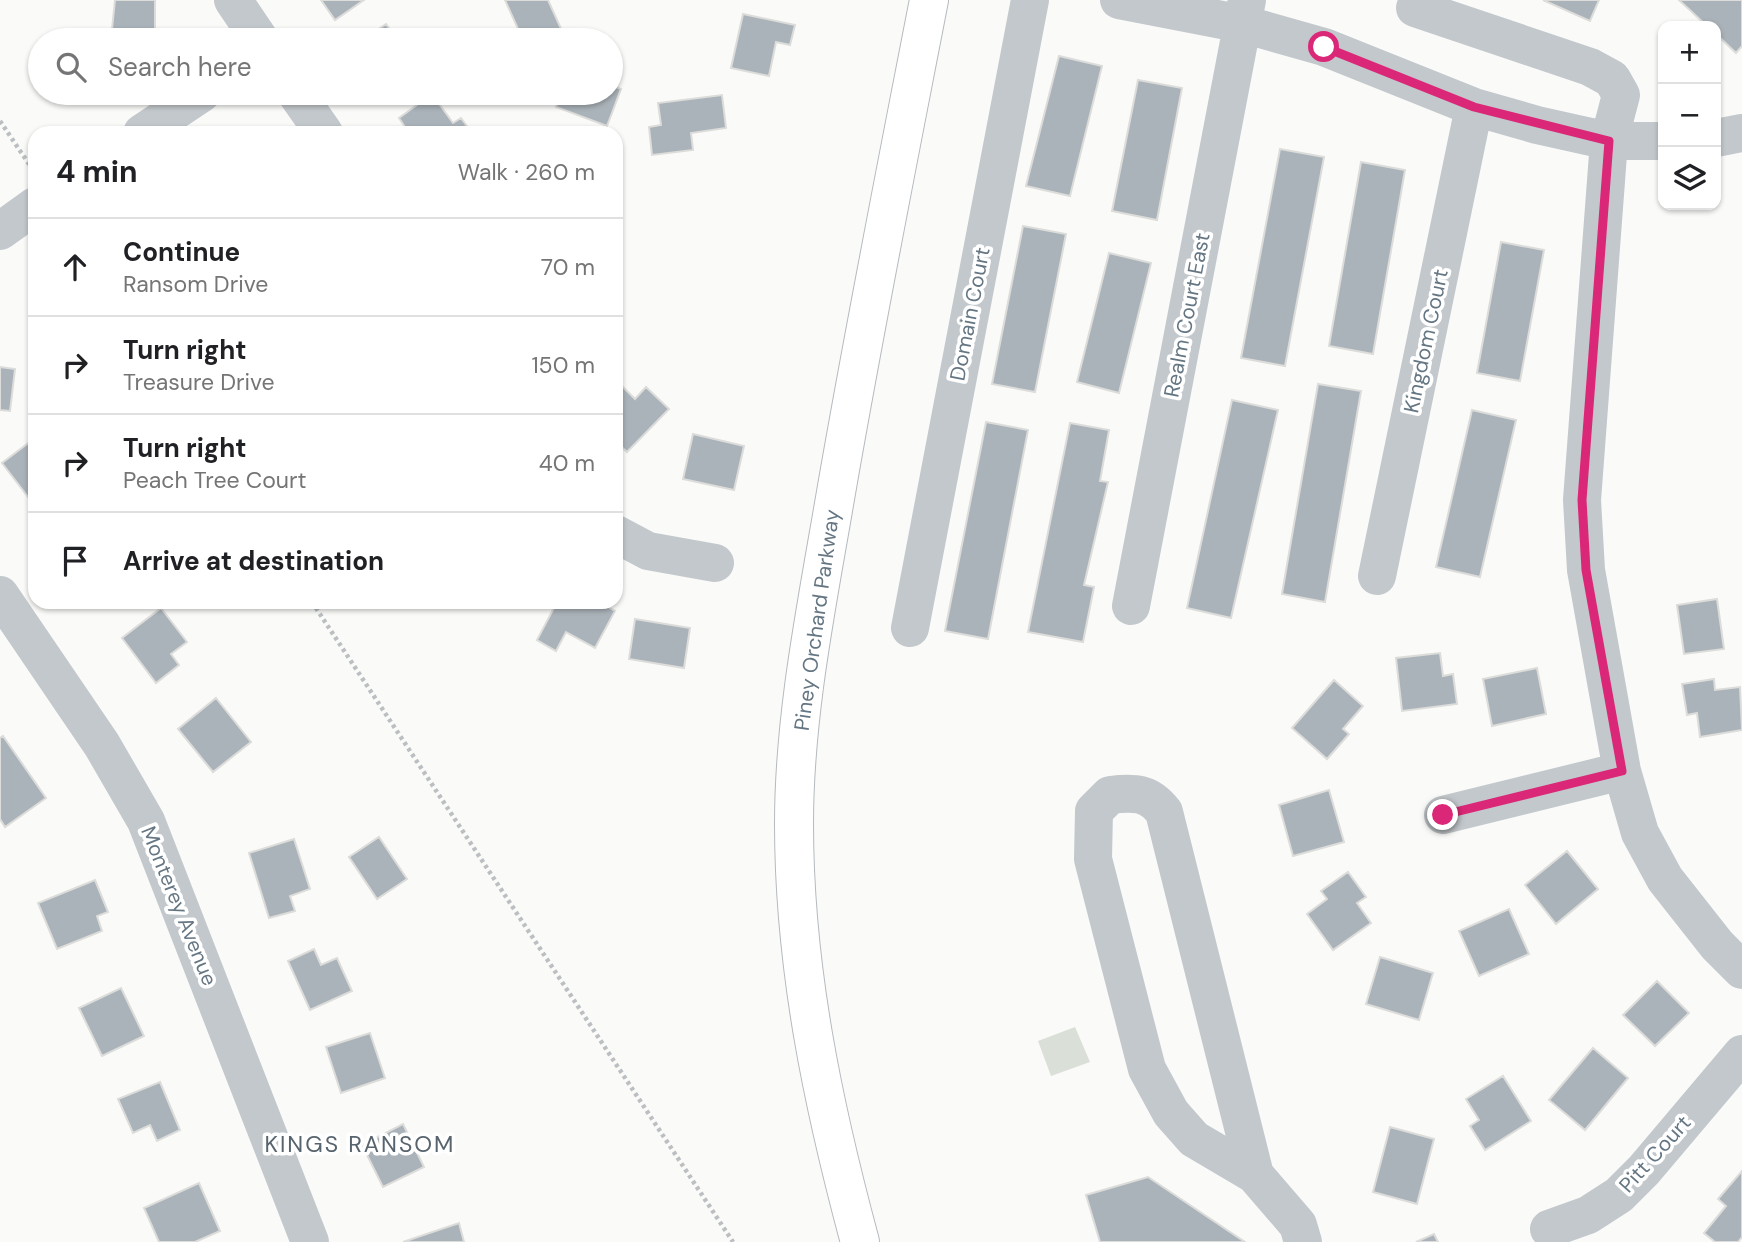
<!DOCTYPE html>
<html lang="en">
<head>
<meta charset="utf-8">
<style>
  :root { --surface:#fff; --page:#f2f2f2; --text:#202124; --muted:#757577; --line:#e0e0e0 }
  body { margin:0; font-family:"DM Sans",sans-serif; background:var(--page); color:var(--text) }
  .controls { position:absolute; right:21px; top:21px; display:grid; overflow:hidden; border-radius:14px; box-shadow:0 2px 5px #0004 }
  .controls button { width:63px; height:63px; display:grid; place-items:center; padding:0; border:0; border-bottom:2px solid var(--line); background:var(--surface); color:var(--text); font:35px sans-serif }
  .stop { position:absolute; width:21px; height:21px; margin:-16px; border:5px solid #db2777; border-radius:50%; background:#fff }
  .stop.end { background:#db2777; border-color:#fff; box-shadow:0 2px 7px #0008 }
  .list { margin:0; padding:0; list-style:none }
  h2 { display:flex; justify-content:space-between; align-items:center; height:91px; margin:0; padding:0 28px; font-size:30px }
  h2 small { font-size:23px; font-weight:400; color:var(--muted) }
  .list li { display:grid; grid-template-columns:46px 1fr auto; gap:21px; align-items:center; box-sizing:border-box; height:98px; padding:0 28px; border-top:2px solid var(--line) }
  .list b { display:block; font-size:26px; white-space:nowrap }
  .list p { margin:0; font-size:23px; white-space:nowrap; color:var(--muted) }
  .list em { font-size:23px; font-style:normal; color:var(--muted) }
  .icon { flex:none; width:38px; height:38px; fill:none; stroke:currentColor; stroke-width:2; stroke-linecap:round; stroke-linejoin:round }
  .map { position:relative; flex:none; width:1742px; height:1242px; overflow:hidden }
  .search { position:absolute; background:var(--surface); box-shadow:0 2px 5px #0004; left:28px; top:28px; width:595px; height:77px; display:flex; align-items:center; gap:18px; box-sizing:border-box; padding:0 24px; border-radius:38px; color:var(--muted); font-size:26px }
  .panel { position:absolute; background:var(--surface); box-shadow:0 2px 5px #0004; left:28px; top:126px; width:595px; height:483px; border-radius:21px }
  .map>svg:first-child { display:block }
  .green { fill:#dadfd7 }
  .building { fill:#aab3b9; stroke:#dcdcda; stroke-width:2 }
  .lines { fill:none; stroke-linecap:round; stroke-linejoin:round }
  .major-casing { stroke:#b5babe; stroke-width:40 }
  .path { stroke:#bbbfc2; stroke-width:4.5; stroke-dasharray:3.5 3.5; stroke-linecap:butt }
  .minor { stroke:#c3c8cc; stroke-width:38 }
  .major { stroke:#fff; stroke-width:38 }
  .route { stroke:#db2777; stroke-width:9 }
  .labels { text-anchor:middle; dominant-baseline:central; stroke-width:7; stroke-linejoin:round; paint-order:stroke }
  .street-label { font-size:21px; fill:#657683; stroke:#fff }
  .neighbourhood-label { font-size:23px; letter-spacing:2px; fill:#57646e; stroke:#fff }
</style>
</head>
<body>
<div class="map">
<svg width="1742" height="1242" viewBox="0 0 1742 1242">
  <rect width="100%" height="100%" fill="#fafaf8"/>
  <path class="green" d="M1075 1027 1090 1062 1051 1076 1038 1041Z"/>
  <path class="building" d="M115 0H155V40L111 39Z
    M321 0H364L335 20Z
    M505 0H548L563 33 546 40H523Z
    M1543 0H1599L1590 21Z
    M1679 0H1742V46L1736 53 1716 34V26H1707Z
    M743 14 795 25 790 45 776 42 769 76 731 68Z
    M386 24 398 40H362Z
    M1059 56 1102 66 1070 196 1026 186Z
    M1138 80 1182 88 1157 220 1112 211Z
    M611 85 621 89 607 126 556 107 561 93H611Z
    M432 94 453 123 461 118 472 133H409L399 118Z
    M722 95 726 128 691 133 693 150 652 155 649 127 661 125 658 103Z
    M1280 149 1324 157 1285 366 1241 358Z
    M1361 162 1405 170 1373 354 1329 346Z
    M1023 226 1066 234 1035 392 992 384Z
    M1501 242 1544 250 1520 381 1477 373Z
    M1109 253 1151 263 1119 393 1077 382Z
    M0 367 15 369 10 411 0 410Z
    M618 382 635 399 646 387 669 409 627 452 616 442Z
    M1318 384 1361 391 1325 602 1282 594Z
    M1232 400 1278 410 1231 618 1187 608Z
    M1472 410 1516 420 1480 577 1436 567Z
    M986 422 1028 430 988 639 945 631Z
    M1070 423 1109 430 1100 481 1108 482 1084 585 1094 587 1083 642 1028 632Z
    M693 434 744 446 734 490 683 479Z
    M35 438V506L2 463Z
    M1717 599 1724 649 1684 654 1677 605Z
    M557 602H599L615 611 595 648 566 632 556 651 537 640Z
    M161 608 187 642 171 654 179 665 156 683 122 638Z
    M635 619 690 628 684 668 629 659Z
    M1440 653 1443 676 1453 674 1457 704 1402 711 1396 658Z
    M1537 668 1546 714 1492 726 1483 679Z
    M1714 679 1715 690 1740 687 1742 730 1700 737 1697 713 1687 715 1682 684Z
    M1334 680 1363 706 1343 729 1349 734 1327 759 1292 728Z
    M216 698 251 742 213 772 178 729Z
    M3 736 46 798 5 827 0 819V738Z
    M1329 790 1344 842 1293 856 1279 805Z
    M379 837 407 879 377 899 349 857Z
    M294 839 310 889 290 896 295 911 269 918 249 853Z
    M1567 851 1598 889 1556 924 1525 885Z
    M1348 872 1366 897 1357 903 1371 923 1333 950 1307 914 1327 899 1321 891Z
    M95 880 108 912 97 916 102 931 57 949 38 903Z
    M1509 909 1529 954 1479 976 1459 931Z
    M314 949 321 965 337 958 352 991 310 1010 288 961Z
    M1380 957 1433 973 1419 1020 1366 1004Z
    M1657 981 1689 1013 1655 1046 1623 1015Z
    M121 988 144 1036 102 1056 79 1008Z
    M370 1033 385 1078 341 1093 326 1047Z
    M1593 1048 1628 1078 1585 1130 1549 1100Z
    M1503 1076 1531 1121 1485 1150 1470 1126 1479 1120 1466 1099Z
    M160 1082 180 1130 157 1141 150 1125 133 1133 118 1099Z
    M403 1124 424 1167 383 1187 362 1145Z
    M1390 1127 1434 1139 1417 1204 1373 1192Z
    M1742 1171V1237L1738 1242H1715L1704 1233 1726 1206 1718 1199Z
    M1148 1177 1245 1242H1100L1086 1195Z
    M199 1183 220 1231 195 1242H159L144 1208Z
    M459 1223 464 1242H403Z
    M1434 1234 1438 1242H1416Z"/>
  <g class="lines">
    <defs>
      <path id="major" d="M860 1242C823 1105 794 967 794 824 794 719 815 614 833 510 862 340 896 170 929 0"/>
    </defs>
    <use href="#major" class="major-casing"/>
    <path class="path" d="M0 121 35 173
      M312 602 733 1242"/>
    <path class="minor" d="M233 0 260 40
      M1119 0 1243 24 1324 47 1474 107 1537 125 1609 141H1663
      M1415 8 1590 67 1612 79 1621 95 1609 141 1582 500 1586 570 1622 771 1640 833 1665 879 1717 945 1742 970
      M296 93 324 133
      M142 133 202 93
      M1716 138 1742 133
      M0 231 35 206
      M616 534 648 551 715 563
      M1377 576 1474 107
      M0 595 102 745 146 821 310 1242
      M1131 606 1247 0
      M910 628 1030 0
      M1443 815 1622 771
      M1255 1175 1164 812C1149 792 1134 792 1110 795L1094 811 1093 859 1147 1069 1171 1113 1194 1139 1255 1175 1298 1225 1303 1242
      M1549 1229 1588 1215 1619 1195 1644 1170 1742 1054"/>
    <use href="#major" class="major"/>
  </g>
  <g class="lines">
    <path class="route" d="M1324 47 1474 107 1609 141 1582 500 1586 570 1622 771 1443 815"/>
  </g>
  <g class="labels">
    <g class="street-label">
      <text transform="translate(970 314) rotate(-79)">Domain Court</text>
      <text transform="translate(1187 315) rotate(-79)">Realm Court East</text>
      <text transform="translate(1426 341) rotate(-78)">Kingdom Court</text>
      <text transform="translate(817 620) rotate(-82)">Piney Orchard Parkway</text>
      <text transform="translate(179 906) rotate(68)">Monterey Avenue</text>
      <text transform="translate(1655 1154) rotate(-48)">Pitt Court</text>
    </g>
    <g class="neighbourhood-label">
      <text x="360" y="1144">KINGS RANSOM</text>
    </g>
  </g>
</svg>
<div class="controls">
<button>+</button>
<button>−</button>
<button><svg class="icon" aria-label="layers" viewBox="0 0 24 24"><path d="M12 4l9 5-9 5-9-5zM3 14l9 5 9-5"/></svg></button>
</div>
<div class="stop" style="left:1324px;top:47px"></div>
<div class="stop end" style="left:1443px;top:815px"></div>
<div class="search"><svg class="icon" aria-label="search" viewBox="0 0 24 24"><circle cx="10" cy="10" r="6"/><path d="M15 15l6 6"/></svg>Search here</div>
<section class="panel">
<h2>4 min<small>Walk · 260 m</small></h2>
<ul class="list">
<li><svg class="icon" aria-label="ahead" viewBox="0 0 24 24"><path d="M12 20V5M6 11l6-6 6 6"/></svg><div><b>Continue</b><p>Ransom Drive</p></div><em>70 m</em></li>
<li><svg class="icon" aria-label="right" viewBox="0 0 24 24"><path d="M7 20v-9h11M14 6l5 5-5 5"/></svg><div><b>Turn right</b><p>Treasure Drive</p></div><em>150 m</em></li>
<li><svg class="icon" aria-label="right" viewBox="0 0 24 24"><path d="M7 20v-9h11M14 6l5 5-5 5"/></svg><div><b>Turn right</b><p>Peach Tree Court</p></div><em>40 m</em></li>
<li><svg class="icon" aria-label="arrive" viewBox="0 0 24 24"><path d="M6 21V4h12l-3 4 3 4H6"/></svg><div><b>Arrive at destination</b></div></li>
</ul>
</section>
</div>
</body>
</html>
